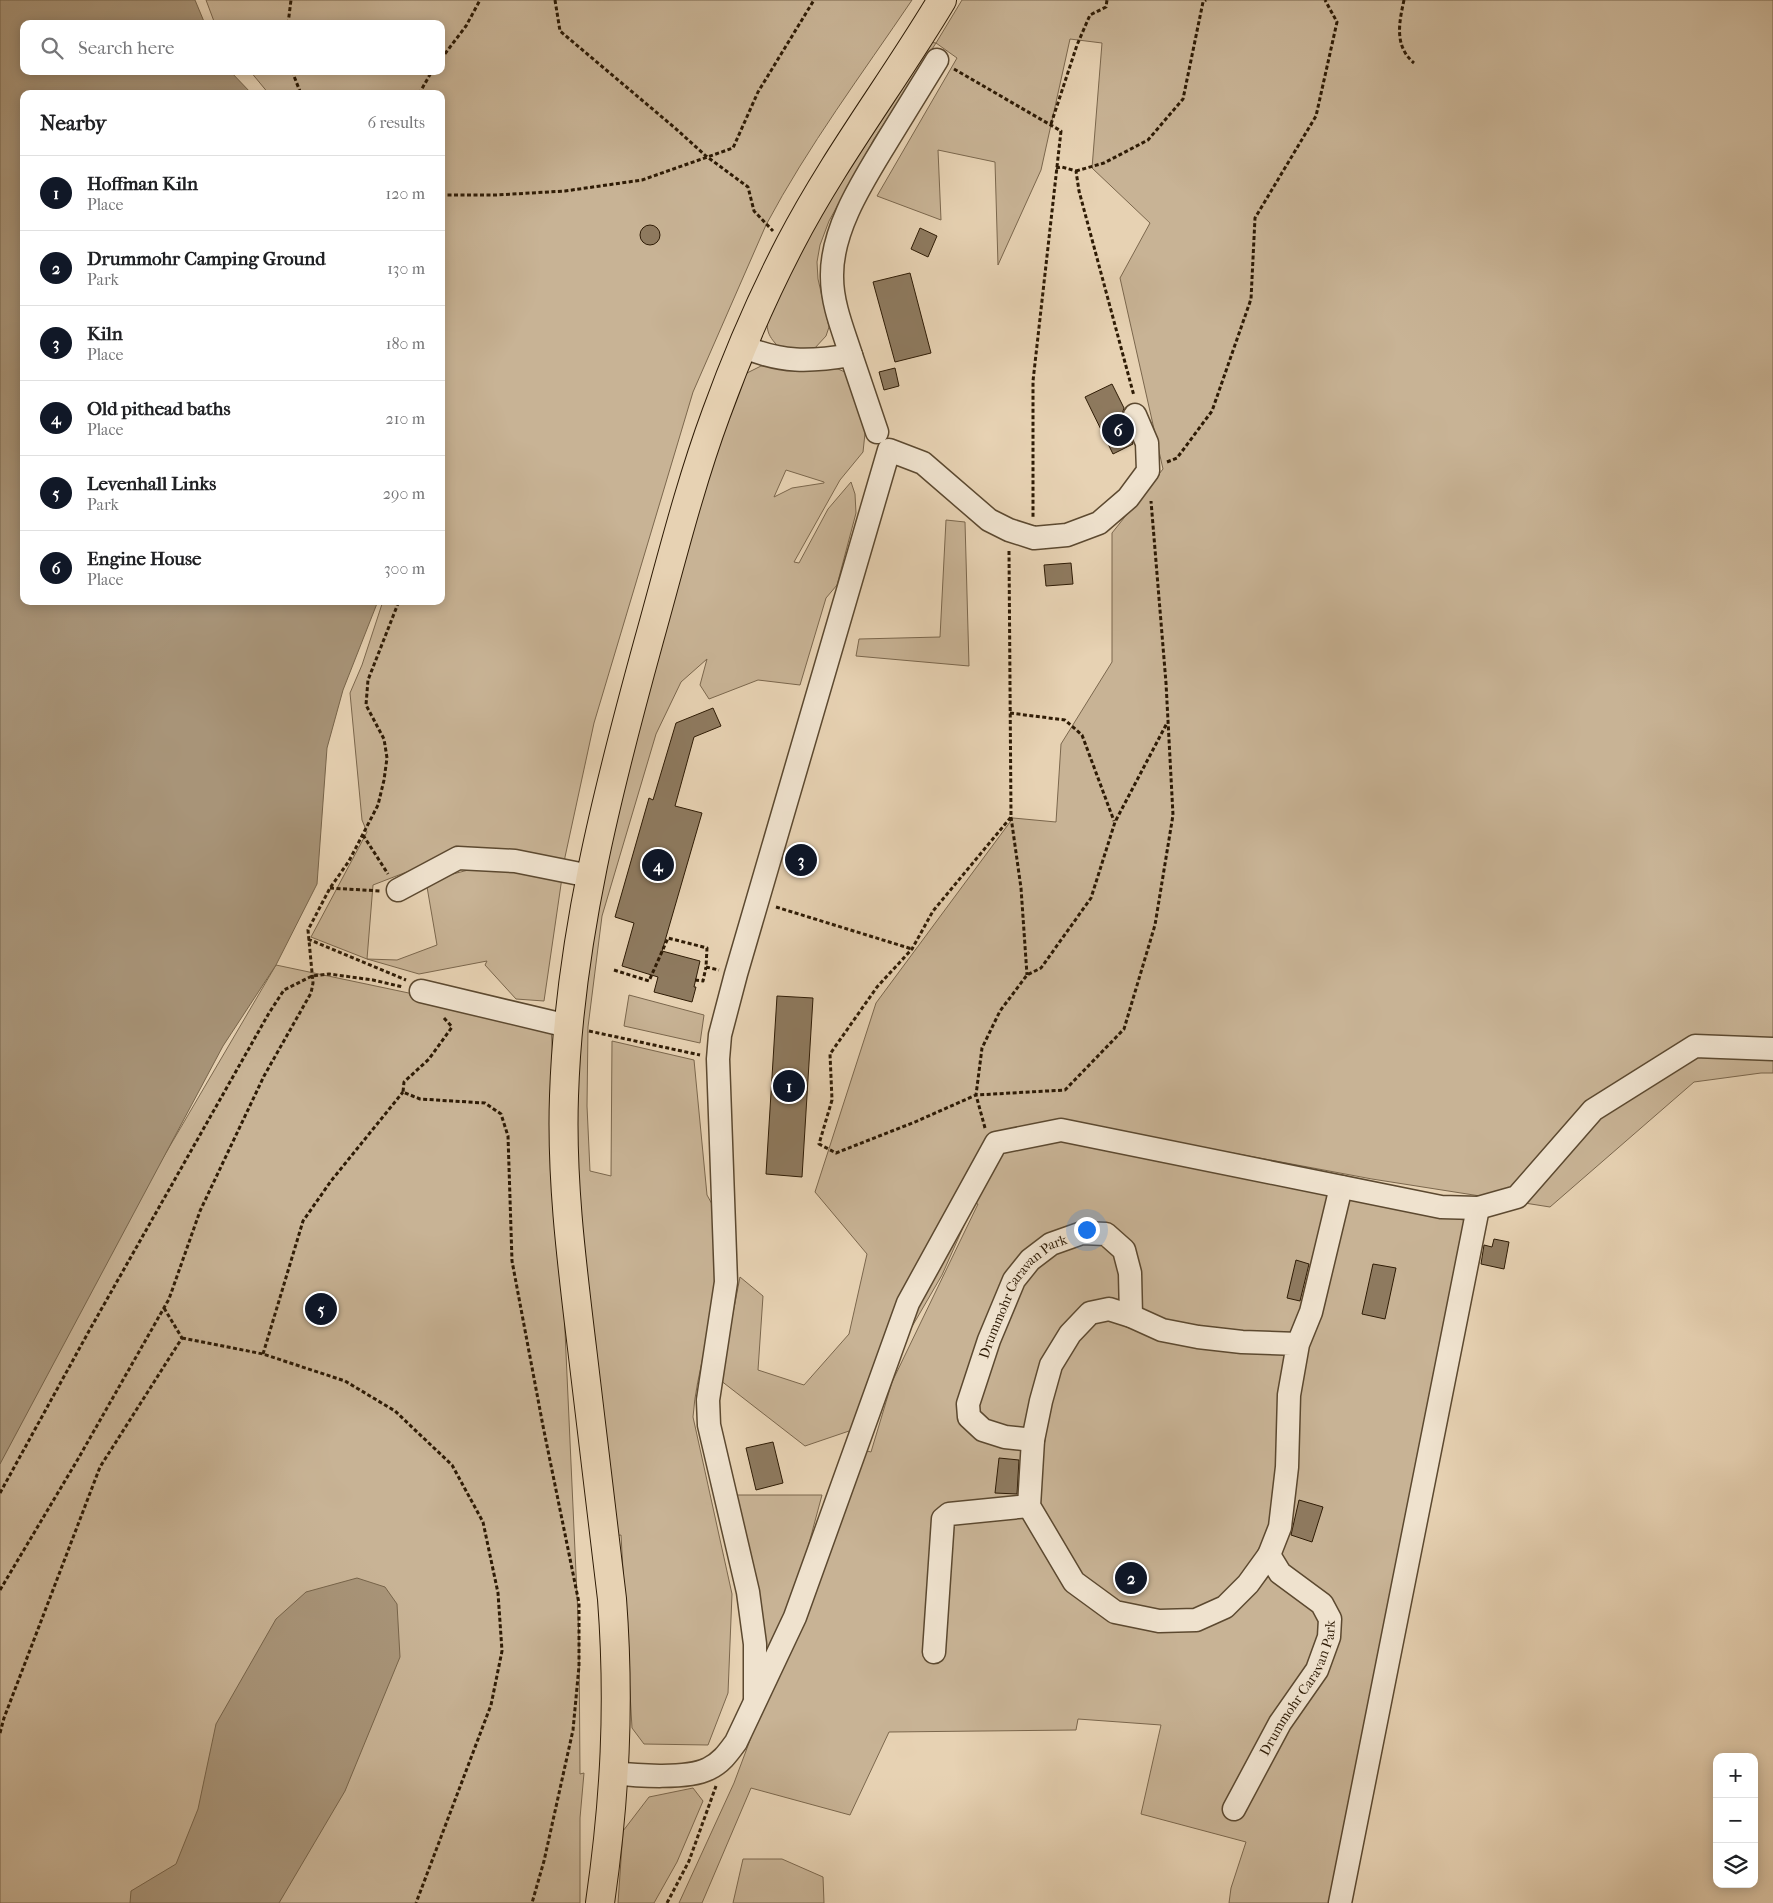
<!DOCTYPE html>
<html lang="en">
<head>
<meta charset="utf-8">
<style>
  :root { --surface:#fff; --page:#f6f6f6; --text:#202124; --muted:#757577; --line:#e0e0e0; --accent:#111827 }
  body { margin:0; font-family:"IM FELL French Canon",serif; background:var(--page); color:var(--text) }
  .controls { position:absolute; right:15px; bottom:15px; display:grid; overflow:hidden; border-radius:10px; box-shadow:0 2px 12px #0003 }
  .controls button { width:45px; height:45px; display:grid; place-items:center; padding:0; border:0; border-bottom:1px solid var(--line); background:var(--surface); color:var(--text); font:25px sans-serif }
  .you { position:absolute; left:1086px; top:1229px; width:18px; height:18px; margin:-12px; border:4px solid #fff; border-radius:50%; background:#1a73e8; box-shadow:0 0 0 8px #1a73e833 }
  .badge { display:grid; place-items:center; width:32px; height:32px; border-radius:50%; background:var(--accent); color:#fff; font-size:16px; font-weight:700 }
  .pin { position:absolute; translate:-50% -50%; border:2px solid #fff; box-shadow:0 1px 5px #0006 }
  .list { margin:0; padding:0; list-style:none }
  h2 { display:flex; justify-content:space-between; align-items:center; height:65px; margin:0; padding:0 20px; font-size:21px }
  h2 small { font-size:16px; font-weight:400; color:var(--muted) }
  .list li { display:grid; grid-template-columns:32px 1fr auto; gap:15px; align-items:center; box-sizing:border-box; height:75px; padding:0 20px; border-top:1px solid var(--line) }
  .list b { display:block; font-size:19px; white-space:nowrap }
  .list p { margin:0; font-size:16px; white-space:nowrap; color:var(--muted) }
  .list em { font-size:16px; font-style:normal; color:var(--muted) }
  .icon { flex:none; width:28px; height:28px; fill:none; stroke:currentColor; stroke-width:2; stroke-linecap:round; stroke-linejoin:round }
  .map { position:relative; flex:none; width:1773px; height:1903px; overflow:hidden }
  .search { position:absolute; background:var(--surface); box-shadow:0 2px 12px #0003; left:20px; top:20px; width:425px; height:55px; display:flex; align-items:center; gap:12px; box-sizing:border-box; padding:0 18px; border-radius:10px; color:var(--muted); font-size:19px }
  .panel { position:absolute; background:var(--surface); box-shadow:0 2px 12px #0003; left:20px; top:90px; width:425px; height:515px; border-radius:10px }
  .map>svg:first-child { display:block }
  .green { fill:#c8b395; stroke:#7b674d; fill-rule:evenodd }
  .water { fill:#a89478; stroke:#77644a }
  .building { fill:#8e7a5f; stroke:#2e1b05 }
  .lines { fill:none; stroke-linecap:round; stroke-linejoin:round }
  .minor-casing { stroke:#5c4930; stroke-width:25 }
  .major-casing { stroke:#2e1b05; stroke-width:30 }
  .path { stroke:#2e1b05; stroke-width:3; stroke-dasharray:4 2.5; stroke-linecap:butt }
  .minor { stroke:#efe2ce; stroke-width:22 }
  .major { stroke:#e7d2b3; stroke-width:28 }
  .labels { text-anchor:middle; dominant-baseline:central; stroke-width:4.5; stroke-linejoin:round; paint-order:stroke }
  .street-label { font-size:14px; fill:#2e1b05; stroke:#efe2ce }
</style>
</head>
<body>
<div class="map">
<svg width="1773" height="1903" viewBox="0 0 1773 1903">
  <rect width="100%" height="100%" fill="#e7d2b3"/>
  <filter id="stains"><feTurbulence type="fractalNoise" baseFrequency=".004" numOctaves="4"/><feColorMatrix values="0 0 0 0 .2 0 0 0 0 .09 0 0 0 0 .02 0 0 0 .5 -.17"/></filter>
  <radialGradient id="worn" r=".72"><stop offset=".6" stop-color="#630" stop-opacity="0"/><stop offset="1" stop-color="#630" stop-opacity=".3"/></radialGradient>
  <path class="green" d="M206 0H912C862 74 808 146 766 225L693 392 594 723 565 857 544 1001 516 999 485 965 487 961 419 974 367 959 311 937 367 832 362 820 350 693 362 665 383 601H441V94H269L250 71H441V24H215ZM456 846 522 856 426 881 437 945 397 960 367 959 373 885 417 868Z
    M962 0H1773V1073H1761L1694 1082 1550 1207 1372 1179 1147 1137 1277 1185 1469 1221 1329 1903H1229L1231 1888 1246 1842 1141 1814 1161 1725 1078 1719 1076 1730 889 1732 850 1815 751 1788 702 1903H679L734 1783 859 1449 871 1452 892 1382 978 1204 974 1203 942 1275 852 1430 805 1446 720 1380 740 1277 763 1296 758 1370 804 1385 849 1334 867 1254 815 1192 876 1003 1013 818 1056 822 1061 744 1112 662V533L1163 469 1120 278 1150 223 1092 168 1102 43 1070 39 1041 170 998 265 995 162 938 150 941 220 877 196 957 58 936 43 874 139 829 221 820 245 817 262 818 279 829 327 826 336 814 349 780 348C765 334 766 327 769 308L850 162 929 42 936 43Z
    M761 366 838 369 845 372 849 377 866 424 863 452 840 480 794 562 799 563 828 509 851 482 855 494 856 513 837 585 826 598 800 685 758 680 709 699 700 685 707 659 681 682 656 734 602 916 588 1027 587 1106 590 1171 611 1176 612 1041 694 1060 707 1195 712 1204C714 1229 718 1256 716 1281 714 1327 696 1371 693 1417L732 1594 728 1693 708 1745 644 1744 632 1728 621 1535 614 1536 575 1168 580 1022 600 879 695 511 745 374ZM786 470 824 482V483L792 488 774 497Z
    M946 520 965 522 969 666 856 656 859 639 940 637Z
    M276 965 551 1023 579 1639 580 1774 584 1773 580 1818V1903H0V1450L157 1168Z
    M629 995 704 1015 700 1043 624 1026Z
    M735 1495H822L790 1614 767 1655Z
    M693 1788 703 1801 677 1862 654 1903H618L623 1831 649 1797Z
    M743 1859H782L823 1877 824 1903H733Z"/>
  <path class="water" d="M0 0H195L205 24H24V71H230L252 94H24V601H378L343 690 327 748 317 884 276 965 223 1046 0 1464Z
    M357 1578 385 1587 397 1604 400 1657 345 1791 279 1903H130L131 1891 176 1864 198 1809 216 1724 276 1619 306 1592Z"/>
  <path class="building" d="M640 235a10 10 0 1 1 20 0a10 10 0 1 1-20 0Z
    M920 228 937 236 928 257 911 249Z
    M910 273 931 353 895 362 873 282Z
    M895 368 899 386 884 390 879 372Z
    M1112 384 1124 408 1122 414 1123 420 1133 444 1113 454 1085 397Z
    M1071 563 1073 584 1046 586 1044 565Z
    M713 708 721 726 694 737 675 806 702 813 662 951 700 961 694 987H696L692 1002 654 992 658 977 622 966 634 923 615 917 649 798 653 800 676 723Z
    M777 996 813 998 802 1177 766 1174Z
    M1494 1239 1509 1242 1504 1269 1481 1264 1484 1245 1492 1247Z
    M1296 1260 1309 1264 1300 1301 1287 1298Z
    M1373 1264 1396 1268 1385 1319 1362 1314Z
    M773 1442 783 1483 756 1490 746 1448Z
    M999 1458 1019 1460 1017 1494 995 1493Z
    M1299 1500 1323 1507 1312 1542 1291 1535Z"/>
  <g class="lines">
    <defs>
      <g id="minor">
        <path d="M742 346C781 363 810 362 851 355L877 432"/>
        <path d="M851 355C843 330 832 304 832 277 831 228 865 178 889 138 905 112 921 86 937 60"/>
        <path d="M398 890 458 858 515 861 590 876"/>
        <path d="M421 991 568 1026"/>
        <path d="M1298 1344 1289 1395 1287 1467 1280 1527 1269 1555 1248 1584 1225 1607 1196 1620 1159 1621 1115 1612 1074 1582 1029 1506 1033 1440 1041 1401 1051 1365 1070 1334 1090 1313 1109 1309 1131 1316 1162 1330 1198 1337 1242 1342 1298 1344 1311 1312 1341 1187"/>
        <path id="s1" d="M1033 1440 1005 1437 983 1430 969 1417 968 1404 989 1340 1014 1280 1030 1260 1051 1244 1082 1233 1106 1234 1124 1250 1130 1273 1131 1316"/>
        <path d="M934 1652 943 1519 949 1514 1029 1506"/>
        <path d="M755 1698V1644L748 1592 709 1425 708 1400 726 1282 718 1059 720 1035 736 974 889 450 923 463 989 520 1009 530 1034 538 1067 535 1099 523 1128 498 1148 471 1147 443 1135 415"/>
        <path d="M615 1773C637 1776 688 1779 708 1769 721 1763 728 1753 736 1742L795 1617 908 1303 996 1143 1061 1130 1441 1207 1478 1208 1517 1197 1593 1110 1695 1046 1773 1049"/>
        <path id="s2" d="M1234 1809 1280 1723 1317 1670 1329 1637 1330 1619 1322 1604 1280 1573 1269 1555"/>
        <path d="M1340 1903 1478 1208"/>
      </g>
      <path id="major" d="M600 1903C615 1799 620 1705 612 1599 602 1516 592 1432 582 1348 572 1265 561 1180 564 1096 569 940 608 789 649 640 670 565 689 487 716 414 737 356 762 298 790 244 834 159 893 82 942 0"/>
    </defs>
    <use href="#minor" class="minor-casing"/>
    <use href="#major" class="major-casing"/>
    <path class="path" d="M555 0 560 31 675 128 706 156 748 187 754 211 773 231
      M1404 0C1399 23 1394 46 1414 63
      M288 24 291 0
      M441 59 466 26 480 0
      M954 69 1061 131 1033 381V517
      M292 71 301 94
      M419 94 432 71
      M1051 124 1077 45 1090 15 1106 7 1107 0
      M1056 168 1062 167 1076 171 1079 191 1134 396
      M1076 171 1104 163 1148 140 1183 99 1203 2 1206 0
      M441 195H496L565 191 642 180 733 148 758 92 814 0
      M1167 462 1177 458 1212 411 1251 299 1255 218 1316 116 1337 22 1325 0
      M1009 551 1011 817 933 911 912 949 877 987 830 1054 832 1100 819 1144 836 1153 915 1122 976 1095 1065 1090 1124 1029 1155 925 1173 815 1166 683 1151 501
      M1010 713 1065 720 1082 735 1114 821
      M1011 817 1021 888 1027 975
      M363 835 388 874
      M330 888 380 891
      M776 907 912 949
      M308 939 406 980
      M614 970 649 981 668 938 707 948 706 967 719 970
      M695 980 703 981 706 967
      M444 1018 452 1027 429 1059 404 1082 403 1092 420 1099 485 1103 501 1114 508 1136 512 1261 543 1426 579 1603V1666L573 1730 544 1861 532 1903
      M589 1031 700 1055
      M985 1128 976 1095 982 1048 1000 1011 1027 975 1041 968 1091 898 1115 822 1167 723
      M182 1338 263 1354 345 1381 395 1411 452 1465 483 1522 498 1593 502 1651 491 1705 416 1903
      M263 1354 303 1221 331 1181 403 1092
      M0 1493 89 1331 269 1013 284 990 312 976 329 974 373 980 403 987
      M0 1590 78 1459 169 1299 200 1211 264 1076 311 993 313 983 308 930 330 888 349 861 378 805 384 780 387 758 384 739 366 705 368 680 399 601
      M0 1733 4 1718 100 1467 182 1338 164 1308
      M667 1903 689 1861 716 1786"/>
    <use href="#minor" class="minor"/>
    <use href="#major" class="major"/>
  </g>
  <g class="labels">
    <g class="street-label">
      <text stroke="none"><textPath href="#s1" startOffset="208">Drummohr Caravan Park</textPath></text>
      <text stroke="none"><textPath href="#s2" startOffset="138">Drummohr Caravan Park</textPath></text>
    </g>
  </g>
  <rect width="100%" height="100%" filter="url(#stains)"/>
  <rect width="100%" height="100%" fill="url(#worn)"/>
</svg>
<div class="controls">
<button>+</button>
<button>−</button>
<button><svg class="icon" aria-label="layers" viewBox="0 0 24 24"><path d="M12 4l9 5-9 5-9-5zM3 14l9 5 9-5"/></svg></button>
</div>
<div class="you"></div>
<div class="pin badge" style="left:789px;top:1086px">1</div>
<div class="pin badge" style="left:1131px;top:1578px">2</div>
<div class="pin badge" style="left:801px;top:860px">3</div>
<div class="pin badge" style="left:658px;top:865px">4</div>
<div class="pin badge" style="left:321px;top:1309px">5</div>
<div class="pin badge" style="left:1118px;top:430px">6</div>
<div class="search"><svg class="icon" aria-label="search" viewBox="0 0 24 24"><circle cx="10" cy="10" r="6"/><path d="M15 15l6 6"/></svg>Search here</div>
<section class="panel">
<h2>Nearby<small>6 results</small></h2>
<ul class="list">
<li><span class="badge">1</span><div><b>Hoffman Kiln</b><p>Place</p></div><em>120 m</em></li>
<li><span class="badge">2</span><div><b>Drummohr Camping Ground</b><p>Park</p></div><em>130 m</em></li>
<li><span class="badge">3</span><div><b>Kiln</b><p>Place</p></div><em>180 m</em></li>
<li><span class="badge">4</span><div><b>Old pithead baths</b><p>Place</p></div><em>210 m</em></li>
<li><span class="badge">5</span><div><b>Levenhall Links</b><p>Park</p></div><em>290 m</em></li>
<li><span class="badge">6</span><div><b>Engine House</b><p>Place</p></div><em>300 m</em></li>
</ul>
</section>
</div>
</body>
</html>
